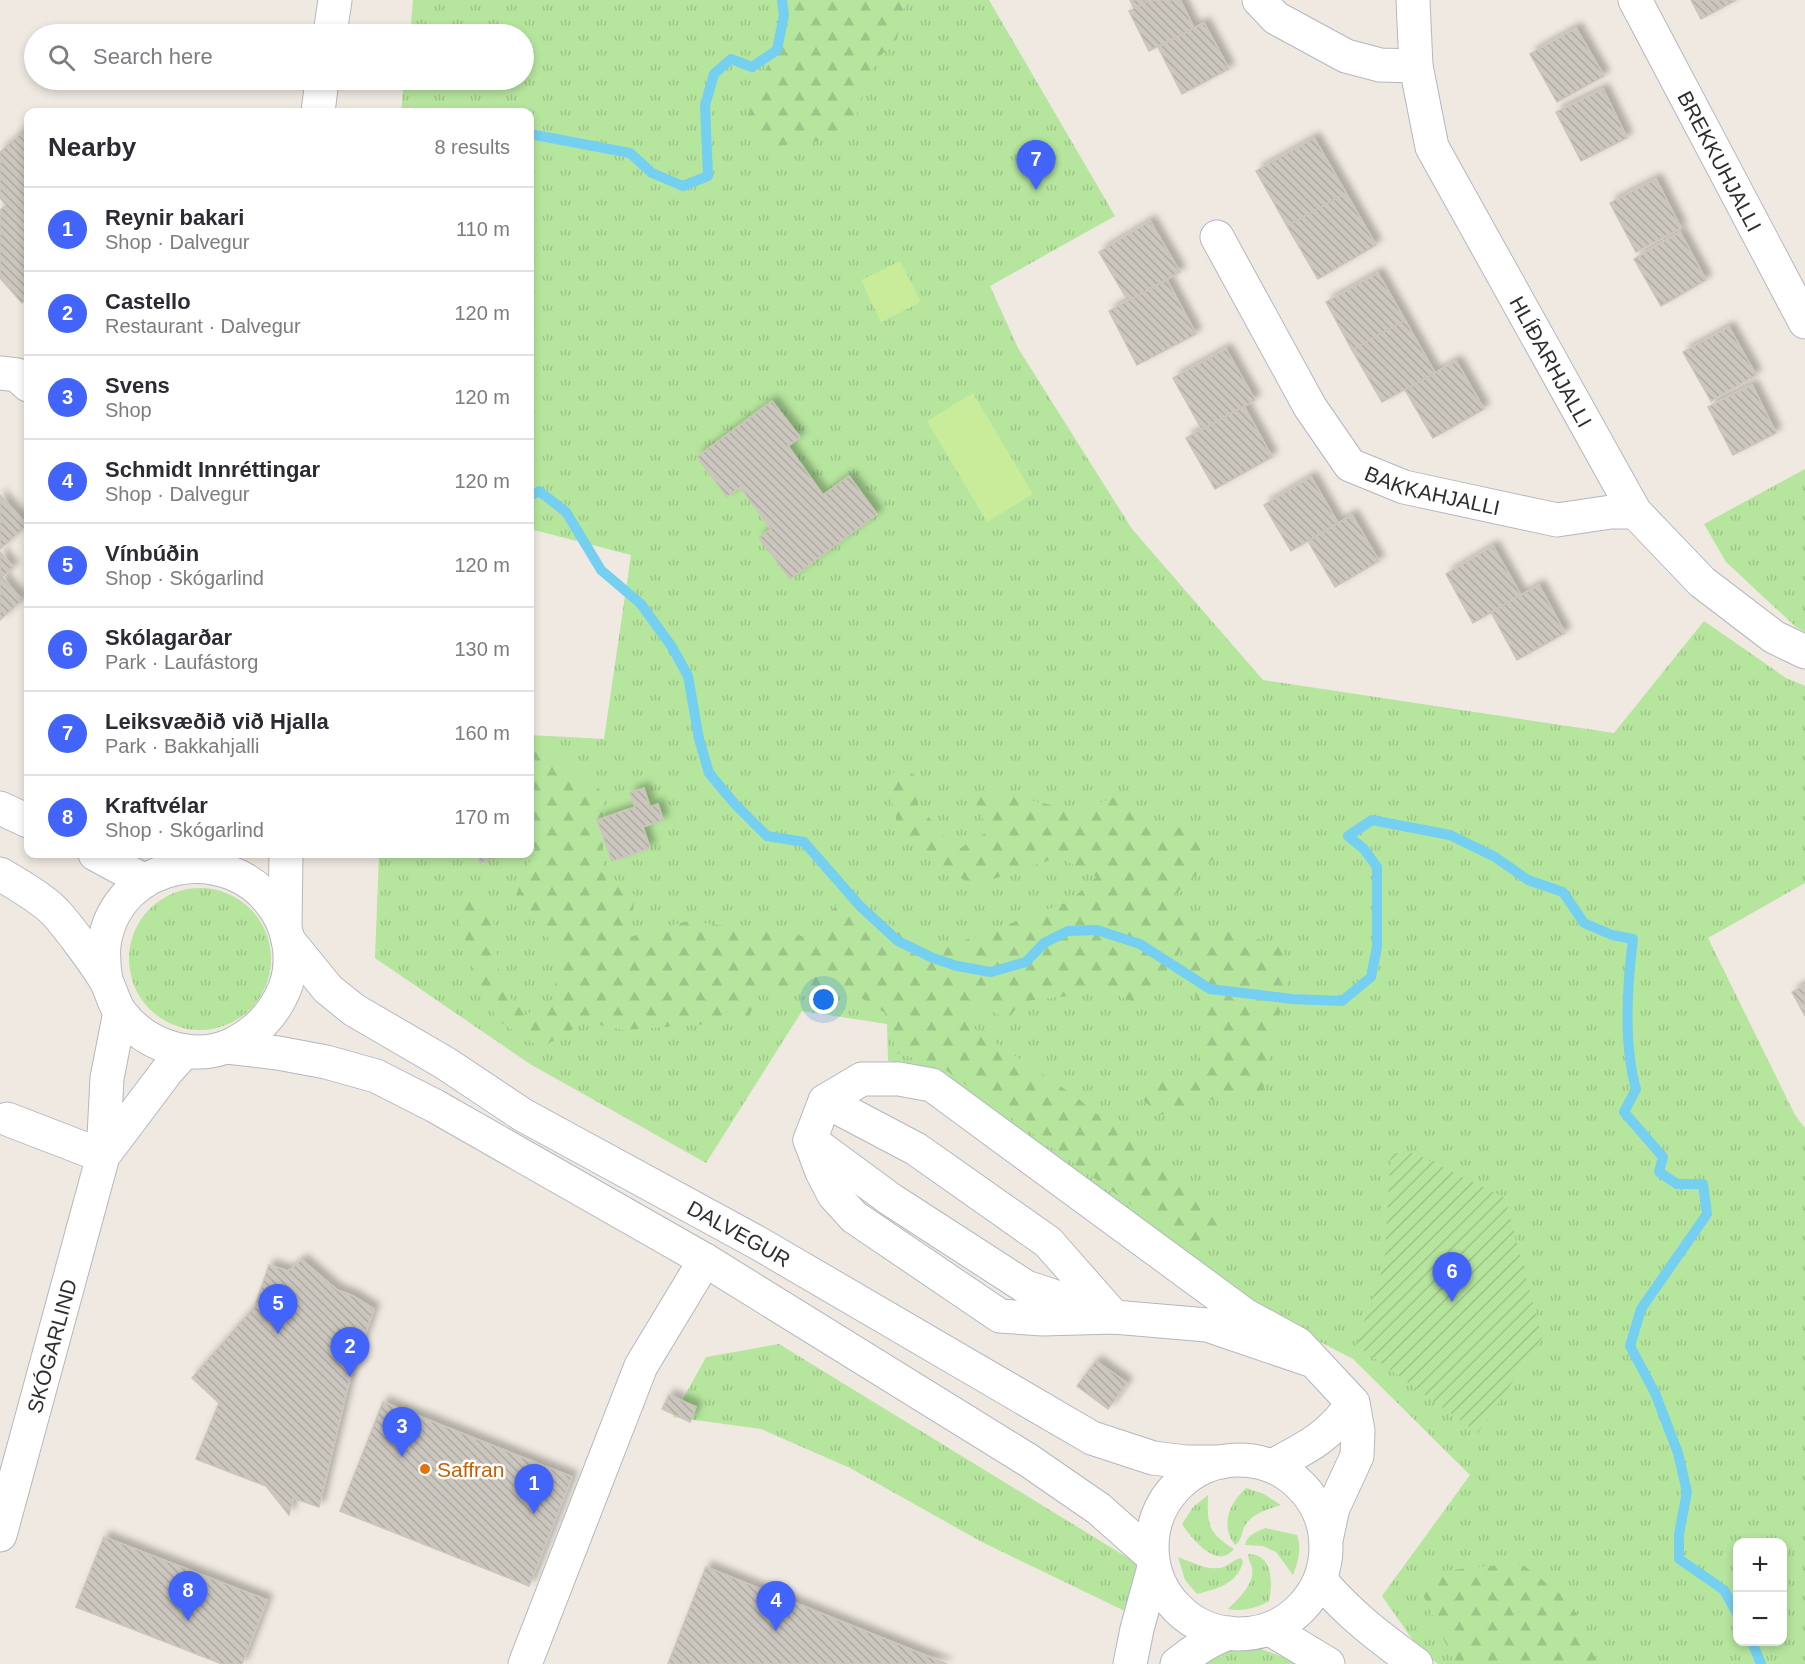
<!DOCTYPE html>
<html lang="en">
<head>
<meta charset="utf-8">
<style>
  :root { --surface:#fff; --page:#f7f7f7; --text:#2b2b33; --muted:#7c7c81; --line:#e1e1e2; --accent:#4264fb }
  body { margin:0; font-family:Arial,sans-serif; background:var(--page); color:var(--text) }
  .controls { position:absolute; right:18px; bottom:18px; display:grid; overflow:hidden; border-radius:12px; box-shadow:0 3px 9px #0003 }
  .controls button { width:54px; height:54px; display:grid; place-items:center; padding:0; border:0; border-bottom:2px solid var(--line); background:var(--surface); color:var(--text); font:30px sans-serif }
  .you { position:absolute; left:824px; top:1000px; width:21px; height:21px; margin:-15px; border:4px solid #fff; border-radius:50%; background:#1a73e8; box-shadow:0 0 0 9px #1a73e833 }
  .badge { display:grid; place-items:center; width:39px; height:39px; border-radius:50%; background:var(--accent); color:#fff; font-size:20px; font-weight:700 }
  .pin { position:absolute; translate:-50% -50px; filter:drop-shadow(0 2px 3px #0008) }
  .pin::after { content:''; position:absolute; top:32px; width:21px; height:18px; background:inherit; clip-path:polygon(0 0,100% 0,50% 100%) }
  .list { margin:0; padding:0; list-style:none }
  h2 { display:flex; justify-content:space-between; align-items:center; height:78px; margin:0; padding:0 24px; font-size:26px }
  h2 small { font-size:20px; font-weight:400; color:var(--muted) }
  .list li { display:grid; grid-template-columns:39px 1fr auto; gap:18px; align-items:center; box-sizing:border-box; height:84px; padding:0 24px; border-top:2px solid var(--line) }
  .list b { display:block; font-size:22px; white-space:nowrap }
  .list p { margin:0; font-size:20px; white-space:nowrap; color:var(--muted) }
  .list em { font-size:20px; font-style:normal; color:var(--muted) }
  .icon { flex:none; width:33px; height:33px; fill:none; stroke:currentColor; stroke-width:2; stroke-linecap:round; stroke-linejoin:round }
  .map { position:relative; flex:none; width:1805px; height:1664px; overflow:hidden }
  .search { position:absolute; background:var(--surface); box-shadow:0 3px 9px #0003; left:24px; top:24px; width:510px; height:66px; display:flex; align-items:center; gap:15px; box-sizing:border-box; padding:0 21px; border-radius:33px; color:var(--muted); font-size:22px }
  .panel { position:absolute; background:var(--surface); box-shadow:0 3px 9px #0003; left:24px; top:108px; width:510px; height:750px; border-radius:12px }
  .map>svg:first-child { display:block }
  .grass { fill:url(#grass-tufts); fill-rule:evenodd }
  .forest { fill:url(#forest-firs) }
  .garden { fill:url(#garden-furrows) }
  .pitch { fill:#c9ec9a }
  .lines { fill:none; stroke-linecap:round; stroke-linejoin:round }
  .stream { stroke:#75cff0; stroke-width:10 }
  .building { fill:url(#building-back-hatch); stroke:#cbc5ba; stroke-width:1.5; filter:url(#shadow) }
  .minor-casing { stroke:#b4b7c1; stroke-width:35 }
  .minor { stroke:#fff; stroke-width:33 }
  .food-dot { fill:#e8710a; stroke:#fff; stroke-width:2 }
  .labels { text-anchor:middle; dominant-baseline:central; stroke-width:5; stroke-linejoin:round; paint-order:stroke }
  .street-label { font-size:21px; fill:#2e2e2e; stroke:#fff }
  .food-label { font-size:21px; fill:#c56008; stroke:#fff; text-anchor:start }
</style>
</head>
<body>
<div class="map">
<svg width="1805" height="1664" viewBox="0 0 1805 1664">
  <defs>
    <pattern id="grass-tufts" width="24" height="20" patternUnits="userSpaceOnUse" patternTransform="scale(1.5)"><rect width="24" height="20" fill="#b6e59e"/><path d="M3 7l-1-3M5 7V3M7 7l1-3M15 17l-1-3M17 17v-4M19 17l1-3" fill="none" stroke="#9dc588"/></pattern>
    <pattern id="forest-firs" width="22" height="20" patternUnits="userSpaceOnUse" patternTransform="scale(1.5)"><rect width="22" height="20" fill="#b6e59e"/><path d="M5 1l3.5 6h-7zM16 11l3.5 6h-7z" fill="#9dc588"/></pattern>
    <pattern id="garden-furrows" width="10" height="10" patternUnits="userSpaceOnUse" patternTransform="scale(1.5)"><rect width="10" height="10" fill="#b6e59e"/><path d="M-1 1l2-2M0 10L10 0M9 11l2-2" fill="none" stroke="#9dc588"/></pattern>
    <pattern id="building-back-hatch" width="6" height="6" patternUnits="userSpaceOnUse" patternTransform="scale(1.5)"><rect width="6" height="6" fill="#cbc7bf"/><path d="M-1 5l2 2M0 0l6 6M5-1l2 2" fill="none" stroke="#afaba4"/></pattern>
    <filter id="shadow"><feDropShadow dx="5.5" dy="-5.5" stdDeviation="3" flood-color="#0004"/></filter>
  </defs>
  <rect width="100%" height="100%" fill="#efe9e1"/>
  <path class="grass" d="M413 0H989L1115 216 990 286 1018 348 1132 529 1263 680 1614 733 1704 621 1786 678 1805 686V883L1708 938 1795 1115 1805 1128V1664H1438L1419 1649 1382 1596 1470 1475 1353 1359 1249 1305 935 1072 888 1061 887 1024 802 1011 706 1163 530 1064 375 958 379 854H530V735L604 739 631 555 530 529V112H401L404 80H524V34H410ZM1738 1542H1782V1642H1738Z
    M1805 469V632L1796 627 1726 562 1704 524Z
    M129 959a71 71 0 1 1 142 0a71 71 0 1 1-142 0Z
    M779 1344 1151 1572 1133 1615 982 1542 850 1468 761 1429 673 1417 706 1357Z
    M1246 1488 1264 1494 1281 1505C1269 1509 1253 1513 1246 1524 1241 1531 1243 1540 1235 1545 1220 1525 1229 1504 1246 1488Z
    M1208 1495C1207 1525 1208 1533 1234 1549 1216 1571 1191 1537 1182 1524L1193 1507Z
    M1265 1528 1297 1535C1302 1548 1298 1563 1293 1575L1276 1552 1263 1546 1245 1545C1247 1535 1256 1532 1265 1528Z
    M1248 1554C1273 1554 1273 1582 1269 1601 1256 1608 1243 1612 1228 1609 1238 1599 1255 1584 1252 1568 1251 1563 1248 1560 1248 1554Z
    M1178 1557C1192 1562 1209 1572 1224 1567 1231 1564 1234 1559 1241 1558L1243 1562C1237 1584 1217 1589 1197 1594L1185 1580Z
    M1247 1644 1303 1664H1181L1204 1648Z"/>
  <path class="forest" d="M798 0H906L897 39 875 61 855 120 828 140 767 147 747 119 755 93Z
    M530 748H540L603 792V872L635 895 630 937 688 921 816 938 838 902 944 948 1070 901 1096 877 1059 857 972 886 899 832 887 778 900 766 916 776 918 805 957 850 989 831 974 800 992 791 1077 811 1123 794 1157 826 1204 829 1214 858 1165 904 1204 935 1232 931 1281 946 1290 967 1262 1094 1201 1101 1162 1115 1140 1098 1161 1075 1194 1080 1205 1033 1184 945 1143 1006 1107 991 1020 1002 1008 1020 974 1002 966 1023 1075 1096 1225 1218 1210 1241 1193 1250 940 1066 894 1052 893 1018 842 986H762L747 1021 624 1030 585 1022 541 1048 497 1020 475 971 457 914 471 898 491 901 501 988 526 1015 553 999 560 954 516 895 535 848 530 842Z
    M1523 1565 1571 1602 1598 1664H1459L1453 1659 1418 1584 1428 1573 1486 1566Z"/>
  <path class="garden" d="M1391 1153H1414L1505 1198 1542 1338 1478 1433 1356 1345 1384 1265Z"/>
  <path class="pitch" d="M900 261 921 302 881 322 861 280Z
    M973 393 1033 494 987 522 927 421Z"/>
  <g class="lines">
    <path class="stream" d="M530 134 630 153 652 173 683 186 708 176 705 105 714 74 731 59 752 67 777 50 784 15 782 0
      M530 496 539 491 566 512 601 570 641 604 672 647 688 676 699 739 709 773 734 803 767 836 804 842 860 906 898 941 933 958 957 966 991 972 1026 962 1044 943 1068 931 1097 930 1140 944 1210 989 1292 999 1342 1001 1371 977 1377 947V867L1364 849 1348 836 1372 820 1450 835 1495 857 1528 880 1563 892 1584 923 1612 935 1633 939C1627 986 1623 1043 1636 1089L1624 1112 1663 1157 1659 1172 1677 1184H1703L1707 1214 1641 1309 1630 1346 1655 1393 1678 1453 1687 1492 1679 1534V1559L1724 1590 1738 1615
      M1752 1642 1761 1664"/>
  </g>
  <path class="building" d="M1130 0H1150L1134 8Z
    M1150 0H1180L1194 28 1149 51 1129 11Z
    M1691 0H1736L1701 19Z
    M1204 23 1229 69 1182 94 1158 47Z
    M1576 28 1604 76 1557 102 1530 54Z
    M1603 89 1627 138 1581 161 1556 112Z
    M27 128 28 130V297L22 303 0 278V210L6 205 0 198V152Z
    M1314 138 1346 193 1287 226 1256 171Z
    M1656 179 1681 228 1636 252 1610 203Z
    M1346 193 1376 245 1318 279 1287 226Z
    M1150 221 1180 272 1128 301 1099 252Z
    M1680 232 1706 280 1661 306 1634 259Z
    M1378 273 1405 320 1352 350 1326 302Z
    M1167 280 1196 334 1137 365 1109 311Z
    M1405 320 1435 373 1382 402 1352 350Z
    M1729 327 1756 375 1711 401 1683 352Z
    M1226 349 1255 400 1202 430 1173 378Z
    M1456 361 1484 409 1433 438 1405 390Z
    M1752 385 1776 433 1733 455 1708 407Z
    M772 401 800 437 788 446 823 495 849 476 877 514 790 579 759 538 771 529 740 487 727 497 697 457Z
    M1244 406 1272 457 1215 489 1186 438Z
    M1311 477 1338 523 1291 551 1264 505Z
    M0 495 27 525 0 549Z
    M1352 515 1379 561 1335 587 1308 541Z
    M1493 546 1521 595 1473 623 1446 574Z
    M0 552 13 567 2 577 22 600 0 620Z
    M1539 585 1565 633 1517 660 1491 612Z
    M644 788 650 807 658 804 663 820 643 827 650 848 612 861 597 820 635 807 630 793Z
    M477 854H497L498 856 480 863Z
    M1805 985V1016L1792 992Z
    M302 1260 337 1290 353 1296 374 1309 350 1377 319 1507 293 1498 289 1515 266 1486 196 1459 219 1403 192 1378 255 1306 269 1265 288 1271Z
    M1096 1361 1127 1383 1108 1409 1077 1386Z
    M669 1395 696 1407 690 1422 662 1409Z
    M383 1402 572 1477 529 1586 340 1511Z
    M104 1537 267 1600 242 1664H222L76 1607Z
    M706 1567 947 1664H668Z"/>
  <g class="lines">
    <defs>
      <g id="minor">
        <path d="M1259 0 1276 18 1346 56 1380 65 1416 66"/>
        <path id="s1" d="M1413 0 1416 66 1432 147 1635 512 1702 582 1774 637 1805 652"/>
        <path id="s2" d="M1635 0 1805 322"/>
        <path d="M330 34 335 0"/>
        <path d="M318 112 322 80"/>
        <path id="s3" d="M1217 237 1310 407 1350 465 1404 487 1557 520 1611 512H1635"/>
        <path d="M0 373 17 375 28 385"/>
        <path d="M0 808 28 821"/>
        <path d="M95 854 145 881"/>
        <path d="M0 874C17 884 43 899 56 913 71 930 93 960 105 979 111 989 113 1002 120 1012 145 1046 194 1063 233 1044 259 1031 276 1012 286 985 294 961 290 932 276 910 231 839 116 858 104 945 103 957 104 969 106 981"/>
        <path d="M285 927 286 854"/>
        <path id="s4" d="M288 940 328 989 354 1010 445 1063 523 1115 758 1243 1092 1438 1153 1458 1186 1462H1221"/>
        <path d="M227 1047 278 1053 326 1062 376 1076 435 1106 705 1260 1028 1460 1099 1509 1152 1556"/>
        <path d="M825 1101 916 1149 1048 1242 1114 1317"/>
        <path d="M7 1119 103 1156"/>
        <path d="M810 1140 890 1199 1026 1287 1095 1310"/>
        <path d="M103 1156 167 1071 185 1051"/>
        <path d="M1313 1361 1207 1325 1114 1317 1043 1319 1000 1316 854 1217 834 1195 822 1172 810 1140 825 1101 862 1079H899L932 1085 1245 1315 1298 1344 1353 1403 1358 1431 1357 1456 1333 1508 1326 1540"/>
        <circle cx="1239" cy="1547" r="87"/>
        <path d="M1272 1466C1308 1447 1329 1437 1353 1403"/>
        <path id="s5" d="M0 1535 103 1156 107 1078 120 1012"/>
        <path d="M1320 1580C1351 1616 1378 1636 1416 1664"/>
        <path d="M1270 1629 1328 1664"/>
        <path d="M525 1664 641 1366 705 1260"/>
        <path d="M1130 1664 1137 1629 1154 1567"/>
        <path d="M1177 1664C1194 1650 1209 1640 1229 1633"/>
      </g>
    </defs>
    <use href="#minor" class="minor-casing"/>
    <use href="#minor" class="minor"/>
  </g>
  <circle class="food-dot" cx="425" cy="1469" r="6"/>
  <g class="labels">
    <g class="street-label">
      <text stroke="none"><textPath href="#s2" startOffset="182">BREKKUHJALLI</textPath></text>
      <text stroke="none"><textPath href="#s1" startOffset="394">HLÍÐARHJALLI</textPath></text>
      <text stroke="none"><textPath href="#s3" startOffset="351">BAKKAHJALLI</textPath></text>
      <text stroke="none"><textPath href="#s4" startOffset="542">DALVEGUR</textPath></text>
      <text stroke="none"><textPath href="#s5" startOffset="196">SKÓGARLIND</textPath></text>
    </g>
    <g class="food-label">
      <text x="437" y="1469">Saffran</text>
    </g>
  </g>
</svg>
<div class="controls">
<button>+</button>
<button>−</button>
</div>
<div class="you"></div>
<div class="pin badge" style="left:534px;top:1514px">1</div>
<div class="pin badge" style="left:350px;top:1377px">2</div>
<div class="pin badge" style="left:402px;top:1457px">3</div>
<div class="pin badge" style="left:776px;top:1631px">4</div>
<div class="pin badge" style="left:278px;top:1334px">5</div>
<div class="pin badge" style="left:1452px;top:1302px">6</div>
<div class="pin badge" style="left:1036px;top:190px">7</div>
<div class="pin badge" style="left:188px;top:1621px">8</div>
<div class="search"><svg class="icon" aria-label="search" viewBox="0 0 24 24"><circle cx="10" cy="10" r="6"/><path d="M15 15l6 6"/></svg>Search here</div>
<section class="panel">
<h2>Nearby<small>8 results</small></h2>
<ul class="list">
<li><span class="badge">1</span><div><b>Reynir bakari</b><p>Shop · Dalvegur</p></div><em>110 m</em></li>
<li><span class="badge">2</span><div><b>Castello</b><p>Restaurant · Dalvegur</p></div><em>120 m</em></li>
<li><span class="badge">3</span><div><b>Svens</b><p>Shop</p></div><em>120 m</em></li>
<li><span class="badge">4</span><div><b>Schmidt Innréttingar</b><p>Shop · Dalvegur</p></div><em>120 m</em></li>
<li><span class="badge">5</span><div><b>Vínbúðin</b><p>Shop · Skógarlind</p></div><em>120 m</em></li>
<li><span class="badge">6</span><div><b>Skólagarðar</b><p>Park · Laufástorg</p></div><em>130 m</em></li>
<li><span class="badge">7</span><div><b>Leiksvæðið við Hjalla</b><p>Park · Bakkahjalli</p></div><em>160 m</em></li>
<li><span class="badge">8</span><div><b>Kraftvélar</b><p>Shop · Skógarlind</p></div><em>170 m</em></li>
</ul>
</section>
</div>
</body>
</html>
